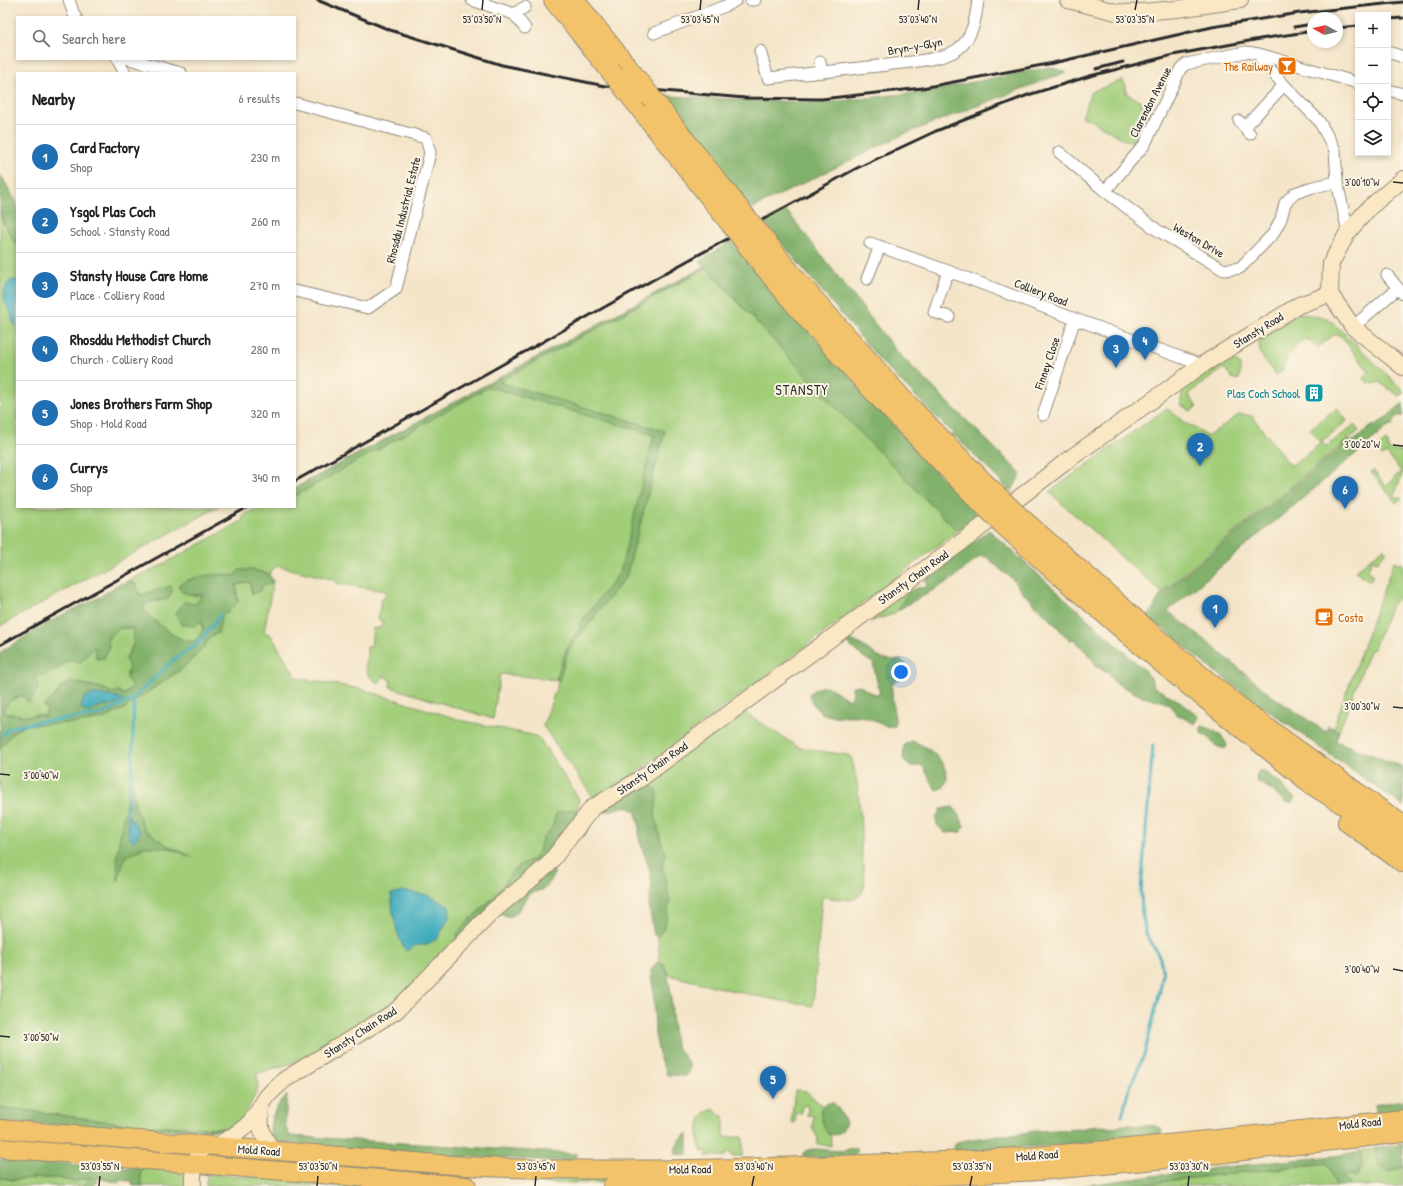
<!DOCTYPE html>
<html lang="en">
<head>
<meta charset="utf-8">
<style>
  :root { --surface:#fff; --page:#f2f2f2; --text:#202124; --muted:#757577; --line:#e0e0e0; --accent:#1f6fb2 }
  body { margin:0; font-family:"Patrick Hand",sans-serif; background:var(--page); color:var(--text) }
  .controls { position:absolute; right:12px; top:12px; display:grid; overflow:hidden; border-radius:0px; box-shadow:0 2px 6px #0003 }
  .controls button { width:36px; height:36px; display:grid; place-items:center; padding:0; border:0; border-bottom:1px solid var(--line); background:var(--surface); color:var(--text); font:20px sans-serif }
  .compass { position:absolute; left:1307px; top:12px; width:36px; height:36px; border-radius:50%; background:var(--surface); box-shadow:0 2px 6px #0003; rotate:278deg }
  .you { position:absolute; left:901px; top:672px; width:14px; height:14px; margin:-10px; border:3px solid #fff; border-radius:50%; background:#1a73e8; box-shadow:0 0 0 6px #1a73e833 }
  .badge { display:grid; place-items:center; width:26px; height:26px; border-radius:50%; background:var(--accent); color:#fff; font-size:13px; font-weight:700 }
  .pin { position:absolute; translate:-50% -33px; filter:drop-shadow(0 1px 2px #0008) }
  .pin::after { content:''; position:absolute; top:21px; width:14px; height:12px; background:inherit; clip-path:polygon(0 0,100% 0,50% 100%) }
  .list { margin:0; padding:0; list-style:none }
  h2 { display:flex; justify-content:space-between; align-items:center; height:52px; margin:0; padding:0 16px; font-size:17px }
  h2 small { font-size:13px; font-weight:400; color:var(--muted) }
  .list li { display:grid; grid-template-columns:26px 1fr auto; gap:12px; align-items:center; box-sizing:border-box; height:64px; padding:0 16px; border-top:1px solid var(--line) }
  .list b { display:block; font-size:15px; white-space:nowrap }
  .list p { margin:0; font-size:13px; white-space:nowrap; color:var(--muted) }
  .list em { font-size:13px; font-style:normal; color:var(--muted) }
  .icon { flex:none; width:22px; height:22px; fill:none; stroke:currentColor; stroke-width:2; stroke-linecap:round; stroke-linejoin:round }
  .map { position:relative; flex:none; width:1403px; height:1186px; overflow:hidden }
  .search { position:absolute; background:var(--surface); box-shadow:0 2px 6px #0003; left:16px; top:16px; width:280px; height:44px; display:flex; align-items:center; gap:10px; box-sizing:border-box; padding:0 14px; border-radius:0px; color:var(--muted); font-size:15px }
  .panel { position:absolute; background:var(--surface); box-shadow:0 2px 6px #0003; left:16px; top:72px; width:280px; height:436px; border-radius:0px }
  .map>svg:first-child { display:block }
  .green { fill:#a2ce7a; stroke:#667c52 }
  .forest { fill:#81b16a; stroke:#566e4a; fill-rule:evenodd }
  .water { fill:#3facbd; stroke:#356c74 }
  .lines { fill:none; stroke-linecap:round; stroke-linejoin:round }
  .stream { stroke:#3facbd; stroke-width:3 }
  .street-casing { stroke:#90887a; stroke-width:13 }
  .secondary-casing { stroke:#90887a; stroke-width:18 }
  .primary-casing { stroke:#90887a; stroke-width:20 }
  .highway-casing { stroke:#90887a; stroke-width:22 }
  .street { stroke:#fff; stroke-width:11 }
  .secondary { stroke:#fae7c3; stroke-width:16 }
  .primary { stroke:#f2c36a; stroke-width:18 }
  .highway { stroke:#f2c36a; stroke-width:20 }
  .rail { stroke:#2b2b2b; stroke-width:3 }
  .highway-bridge-casing { stroke:#90887a; stroke-width:22; stroke-linecap:butt }
  .highway-bridge { stroke:#f2c36a; stroke-width:20 }
  .ticks { fill:none; stroke:#2b2b2b; stroke-width:1.5 }
  .labels { text-anchor:middle; dominant-baseline:central; stroke-width:4; stroke-linejoin:round; paint-order:stroke }
  .street-label { font-size:12px; fill:#2b2b2b; stroke:#fcf5e5 }
  .food-label { font-size:12px; fill:#c56008; stroke:#fcf5e5; text-anchor:end }
  .culture-label { font-size:12px; fill:#0d838f; stroke:#fcf5e5; text-anchor:end }
  .quarter-label { font-size:14px; letter-spacing:1px; fill:#2b2b2b; stroke:#fcf5e5 }
  .ticks-label { font-size:10px; text-anchor:middle; fill:#2b2b2b; stroke:#fcf5e5; stroke-width:4; stroke-linejoin:round; paint-order:stroke }
</style>
</head>
<body>
<div class="map">
<svg width="1403" height="1186" viewBox="0 0 1403 1186">
  <rect width="100%" height="100%" fill="#fcf5e5"/>
  <filter id="ink" filterUnits="userSpaceOnUse"><feTurbulence type="fractalNoise" baseFrequency=".025" numOctaves="2"/><feDisplacementMap in="SourceGraphic" scale="8" xChannelSelector="R" yChannelSelector="G"/><feConvolveMatrix kernelMatrix="1 2 1 2 8 2 1 2 1" color-interpolation-filters="sRGB"/></filter>
  <filter id="wash" filterUnits="userSpaceOnUse"><feTurbulence type="fractalNoise" baseFrequency=".012" numOctaves="4" result="noise"/><feDisplacementMap in="SourceGraphic" scale="16" xChannelSelector="R" yChannelSelector="G"/><feGaussianBlur stdDeviation="0.9" result="paint"/><feColorMatrix in="noise" values="0 0 0 0 0 0 0 0 0 0 0 0 0 0 0 0 0 1.4 0 .05"/><feComposite in="paint" operator="in"/></filter>
  <g filter="url(#wash)">
    <rect width="100%" height="100%" fill="#f4e5c9"/>
    <path class="green" d="M1123 80 1127 94 1143 102 1142 106 1152 112 1137 142 1125 140 1089 119 1082 117 1091 92Z
      M0 211 3 222 17 246V280L11 281 6 305C8 307 9 309 10 311 13 317 11 322 17 327V507H218L0 626Z
      M705 266 863 435 957 531 833 626 601 799 592 796 543 726 559 680 500 674 493 719 390 687 391 681 389 680V678L382 676 379 684C370 678 365 674 366 663H367V647H371L373 628 378 629 379 627H382L383 621 378 620 381 599 385 597 386 591 339 584 332 579 277 566 269 574 253 570 234 576 225 574 206 576 187 580 192 595H203L196 604 203 630 195 642C191 641 187 641 183 640 171 635 151 619 143 609L145 603 168 599 141 595 138 593 136 584 128 581 158 567 242 521 244 515 260 507H295V488Z
      M1298 313 1328 318 1403 390V393L1399 396 1379 382 1374 384 1368 383 1363 378 1369 372 1341 336 1335 334 1317 348 1309 340C1303 339 1300 342 1295 346V348L1287 354V362L1284 363 1283 370 1276 375C1267 363 1258 356 1259 341Z
      M1224 360H1234L1240 364V377L1238 380 1232 378 1224 368 1188 394 1197 407 1191 411 1181 405C1180 398 1183 387 1189 382 1197 374 1214 366 1224 360Z
      M1167 408 1185 423 1203 432 1207 437 1240 414 1252 416 1289 464 1293 465 1321 443 1326 446 1330 444 1354 425 1359 431 1161 592 1049 492Z
      M1337 408 1347 421 1321 442 1310 429Z
      M1386 441 1388 443V450L1403 452V472L1394 496 1402 498 1396 503 1371 472 1373 470 1386 486 1401 471 1386 453 1382 456 1379 453V447Z
      M1384 548 1387 551 1380 557 1378 562 1372 560 1367 571 1373 574 1370 581 1355 571Z
      M1394 561 1403 564V594L1391 606 1373 650 1370 649 1339 731 1333 729Z
      M273 581 264 632 271 635 297 678 361 689 464 721 532 735 540 739 579 799 577 811 562 835 397 1001 300 1061 257 1073 258 1089 238 1129 134 1125 0 1107V730L38 722 100 715 196 645 221 615 238 602 236 583 238 585 243 583 250 582 252 594 262 585H267Z
      M911 590C908 594 901 607 898 610 892 617 879 617 871 622 882 609 896 598 911 590Z
      M119 628H132C136 642 133 646 125 659L130 667 132 686 124 695 112 693 102 688 72 682 62 686 56 695 43 706 47 709 45 716 37 715 25 716 5 713 3 708 12 700 22 695 29 703 35 675 60 668 67 661 88 653 95 646 109 649 108 638Z
      M742 711 800 748 847 755 851 757 853 763 858 789 861 826V847L865 885 862 893 856 898 850 900 822 897 813 1006C764 999 716 987 669 975L664 965 660 963 646 780Z
      M795 1090 806 1091 829 1112 831 1146 817 1144 818 1138 812 1128 814 1116 807 1115 808 1107 807 1105 802 1106 801 1114 796 1113 795 1123 791 1122Z
      M714 1109 720 1116H724V1137H743V1156H732V1153H726V1156H705L708 1154 706 1150 703 1152C696 1145 697 1123 703 1115 706 1111 710 1111 714 1109Z
      M1375 1148V1155L1396 1170 1403 1166V1186H1351L1342 1175 1357 1176 1362 1165 1361 1151Z
      M1327 1163 1336 1186H1138L1173 1180Z
      M142 1168C157 1169 187 1166 190 1186H142L141 1175Z
      M207 1174 384 1186H206Z
      M537 1176H670L680 1182 537 1183Z
      M93 1177 83 1186H0V1178L13 1180 35 1178H59L74 1182Z"/>
    <path class="forest" d="M1050 67 1066 72 904 134 751 209 704 149 667 96 820 103 923 92Z
      M0 174 17 203V246L3 222 0 211Z
      M786 210 897 352 1021 474 1011 492 883 364 764 222Z
      M731 241 853 381 978 516 957 531 828 400 707 268 499 382 665 431 626 577 569 649 559 680 556 679 567 647 580 628 578 626 620 572 654 435 489 387 295 496V488L705 267 700 261Z
      M1403 403V416H1396L1393 425H1390L1168 611 1217 650 1272 696 1326 732 1328 726 1339 731 1336 741 1403 767V806L1256 702 1201 661 1169 633 1146 617 1152 611 1161 594 1349 441H1354L1369 428 1382 421Z
      M989 530 1142 668 1151 678 1154 687 1181 702 1199 717 1195 724 1176 714 1172 708 1167 703 1160 701 1143 697 1114 682 1110 675 1098 667 1087 653 1074 639 1069 640 1051 620 1020 590 1016 583 1009 576 1001 570 987 557 980 556 954 578 898 610C904 599 910 585 924 588L927 585 925 580Z
      M239 570H253L269 574 273 581 267 585H262L261 590 252 594 250 582 243 583 238 585 236 584 238 602 227 613 222 615 218 633 210 637 203 649 183 668 145 694 138 698 124 709 103 719 75 723 27 725 14 731 0 749V652L62 615 100 597 117 585 128 581 136 584 138 593 141 595 171 586 173 589 168 599 145 603 143 609C151 619 171 635 183 640 187 641 191 641 195 641L203 630 201 621 193 626 181 625 176 613 184 602 196 604 203 595H192L182 592 178 585C194 576 216 572 234 576ZM119 628H132C136 642 133 647 125 659L129 667 126 678 132 686 124 695 119 691 112 693 102 688 72 682 62 686 56 695 43 706 47 709 45 716 37 715 25 716 5 713 3 708 12 700 22 695 29 703 38 689 35 675C49 677 57 670 67 661L80 663 95 647 96 659 104 658 109 649 108 638ZM95 694 107 696 119 697 113 705 97 707Z
      M846 637 861 645 882 659 900 660 906 664V671L903 679 896 681 891 685C893 691 892 697 893 704 893 713 896 717 895 726 892 726 888 727 886 726 880 725 875 720 869 718 843 710 820 729 809 694 826 678 835 692 849 700L853 694 852 687 859 685 869 692 880 695 873 663C864 657 848 649 846 637Z
      M1202 726C1213 729 1224 735 1227 746L1226 748C1218 749 1212 744 1209 737L1203 735 1200 732Z
      M911 741C925 744 948 761 947 778 947 781 944 785 944 787L936 790 923 766H911L903 759 904 745Z
      M1259 771H1263L1282 784 1287 792 1294 797V800L1291 803 1284 802 1272 790 1259 783 1256 780 1257 774Z
      M131 772 135 805 144 829 167 845 192 857 169 848 145 847 125 857 118 882 117 854Z
      M641 784C650 783 652 785 658 793L655 813 660 837 666 855 662 863 670 902 666 922 662 932 659 935H654L649 906 652 884 650 871 639 839V823L635 811 626 806 598 814 637 786Z
      M953 807 959 814 964 826 961 832 945 833 937 825 936 818 941 809Z
      M571 809 583 813C586 819 589 824 587 831 585 838 578 837 573 842 568 846 558 857 555 862 553 865 554 870 554 874 553 878 550 882 548 885 544 891 538 890 532 893 520 899 519 927 498 912L458 940 457 934 468 921 493 898 504 884 512 871 523 863 534 859 539 851 542 839 552 828 556 814Z
      M657 962 664 965C674 986 670 1012 674 1036 675 1040 676 1047 679 1050 685 1060 696 1065 685 1076L667 1075 660 1059 655 1034 654 1001 651 970Z
      M287 1095 285 1125 290 1136 578 1154 574 1159 569 1161 405 1155 276 1142 270 1136C270 1119 274 1107 287 1095Z
      M1403 1100V1113L1377 1116 1375 1105Z
      M828 1103H834C840 1109 841 1115 846 1122 843 1131 839 1137 828 1134 824 1128 818 1114 822 1107 824 1105 826 1104 828 1103Z
      M0 1107 134 1125 238 1129 199 1131 0 1122Z
      M1123 1125 1156 1126 1161 1129 1162 1132 1160 1136 1152 1137 1047 1146 1008 1148 965 1153 955 1151 954 1145 960 1141 1000 1135H1012L1035 1131 1079 1129 1090 1127 1102 1126 1114 1128Z
      M686 1134H688V1155L674 1154C676 1145 679 1140 686 1134Z
      M1403 1144V1166L1396 1170 1388 1172 1379 1165 1375 1148Z
      M851 1148 856 1149 857 1152 854 1157 840 1155 835 1157 803 1158V1153C817 1143 834 1156 851 1148Z
      M1361 1151 1362 1165 1357 1176 1342 1175 1351 1186H1336L1327 1163 1173 1180 1138 1186H1079L1205 1169 1334 1156Z
      M0 1159C47 1161 95 1168 142 1168L141 1175 142 1186H133L132 1181 120 1180V1183L98 1178 94 1186H83L92 1177 74 1182 59 1178H35L13 1180 1 1178H0Z"/>
    <path class="water" d="M11 280H17V327C12 323 12 319 11 313 10 310 7 307 6 304 2 294 3 288 11 280Z
      M95 694 114 697H119L123 701 113 705 97 707 90 712 83 711 81 706 85 697Z
      M127 813 140 832 137 838 133 841 129 838Z
      M403 891 428 895 449 906 450 916 437 939 427 944 414 946 410 950 406 951C395 934 393 914 391 894Z"/>
    <g class="lines">
      <path class="stream" d="M3 735 9 728 38 722 100 715 133 699 173 660 196 645 221 615
        M127 813 132 772 134 704 133 699
        M1122 1116 1128 1092 1145 1052 1160 990 1163 974 1160 958 1146 933 1142 913 1141 891 1153 745"/>
    </g>
  </g>
  <g filter="url(#ink)">
    <g class="lines">
      <defs>
        <path id="street" d="M69 0 74 15 76 17
          M472 0 514 14 525 7
          M751 0H755
          M514 14 525 28
          M654 33 728 5 736 0
          M760 51 768 78C808 74 847 69 887 65 906 62 942 61 958 49 973 38 976 17 978 0
          M1388 52 1403 57
          M1259 54 1263 63 1319 121 1335 150 1337 182 1348 232
          M117 59 125 73
          M129 59 181 73
          M820 62 822 72
          M1388 90 1403 94
          M295 103 426 138 430 153 396 289 368 308 295 291
          M1239 121 1250 134
          M1245 127 1284 85
          M1059 152 1105 191 1157 230 1224 270 1240 268 1273 234 1281 219 1285 203 1295 193 1313 187 1337 182
          M1105 191 1145 144 1181 68 1186 64 1246 52 1259 54 1358 83
          M870 243 948 271 1075 319 1202 365
          M948 271 934 312 949 317
          M1387 275 1403 294
          M867 279 880 246
          M1353 327 1398 288
          M1043 415 1075 319"/>
        <path id="secondary" d="M1068 0 1116 12 1130 13 1177 9 1240 0
          M1330 294 1331 263 1348 232 1369 208 1403 179
          M1330 294 1353 327 1403 367
          M261 1109C259 1129 262 1133 272 1151
          M215 1147C227 1139 242 1132 251 1121 257 1114 261 1106 266 1098 271 1091 278 1086 284 1080L396 1011 492 912 548 865 592 808 640 779 963 541 1072 457 1202 365 1299 305 1330 294
          M193 1186C192 1171 195 1158 204 1146"/>
        <path id="primary" d="M0 1129 465 1166C576 1172 689 1170 800 1166 895 1163 989 1160 1083 1152 1190 1143 1297 1130 1403 1119
          M0 1148 467 1186
          M612 1186 693 1185 864 1180 1039 1171 1209 1155 1403 1133"/>
        <path id="highway" d="M554 0 610 70
          M574 0 631 72
          M633 99 731 224
          M653 100 744 215
          M761 236 791 274 903 400 991 490
          M748 246C818 337 899 418 979 500
          M1016 514 1180 659 1251 717 1403 826
          M1003 524 1057 573 1174 673 1313 785 1403 842
          M1348 822 1403 862"/>
      </defs>
      <use href="#street" class="street-casing"/>
      <use href="#secondary" class="secondary-casing"/>
      <use href="#primary" class="primary-casing"/>
      <use href="#highway" class="highway-casing"/>
      <use href="#street" class="street"/>
      <use href="#secondary" class="secondary"/>
      <use href="#primary" class="primary"/>
      <use href="#highway" class="highway"/>
      <path class="rail" d="M317 0 390 30 502 65 605 86 745 98 821 99 922 88 1053 63 1212 27 1299 13 1403 2
        M1388 19 1403 18
        M1294 27 1313 24
        M1337 28 1358 26
        M1096 69 1123 62
        M295 481 667 272 857 168 936 131 1028 95 1090 76 1173 55 1260 39 1313 31
        M0 645 248 507"/>
      <defs>
        <path id="highway-bridge" d="M610 70 633 99
          M631 72 653 100
          M744 215 761 236
          M731 224 748 246
          M991 490 1016 514
          M979 500 1003 524"/>
      </defs>
      <use href="#highway-bridge" class="highway-bridge-casing"/>
      <use href="#highway-bridge" class="highway-bridge"/>
    </g>
  </g>
  <path class="ticks" d="M482 10 483 0M700 10 701 0M918 10 919 0M1135 10 1137 0M1393 182 1403 183M1393 445 1403 446M1393 707 1403 708M0 774 10 775M1393 969 1403 971M0 1036 10 1037M99 1186 100 1176M317 1186 318 1176M535 1186 536 1176M752 1186 754 1176M970 1186 972 1176M1188 1186 1189 1176"/>
  <defs>
    <symbol id="bar-square" viewBox="-11 -11 22 22"><rect x="-9" y="-9" width="18" height="18" rx="4" fill="#e8710a" stroke="#fcf5e5"/><path d="M-6-5H6L.8 .8V4.5H3.5V6h-7V4.5H-.8V.8Z" fill="#fff"/></symbol>
    <symbol id="building-square" viewBox="-11 -11 22 22"><rect x="-9" y="-9" width="18" height="18" rx="4" fill="#0f9aa8" stroke="#fcf5e5"/><path d="M-4-6H4V6H1V3H-1V6H-4ZM-2.5-4.3h1.7v1.8h-1.7ZM.8-4.3h1.7v1.8H.8ZM-2.5-1h1.7V.8h-1.7ZM.8-1h1.7V.8H.8Z" fill="#fff"/></symbol>
    <symbol id="cafe-square" viewBox="-11 -11 22 22"><rect x="-9" y="-9" width="18" height="18" rx="4" fill="#e8710a" stroke="#fcf5e5"/><path d="M-5.5-4.5H6V0H3Q3 3.5 0 3.5H-2.5Q-5.5 3.5-5.5 0ZM3-3.2v2h1.7v-2ZM-6 4.5H4V6H-6Z" fill="#fff"/></symbol>
  </defs>
  <g fill-rule="evenodd">
    <use href="#bar-square" x="1276" y="55" width="22" height="22"/>
    <use href="#building-square" x="1303" y="382" width="22" height="22"/>
    <use href="#cafe-square" x="1313" y="606" width="22" height="22"/>
  </g>
  <g class="labels">
    <g class="street-label">
      <text transform="translate(915 46) rotate(-10)">Bryn-y-Glyn</text>
      <text transform="translate(1150 102) rotate(-63)">Clarendon Avenue</text>
      <text transform="translate(403 210) rotate(-76)">Rhosddu Industrial Estate</text>
      <text transform="translate(1199 240) rotate(30)">Weston Drive</text>
      <text transform="translate(1041 292) rotate(21)">Colliery Road</text>
      <text transform="translate(1258 330) rotate(-32)">Stansty Road</text>
      <text transform="translate(1047 363) rotate(-71)">Finney Close</text>
      <text transform="translate(913 577) rotate(-36)">Stansty Chain Road</text>
      <text transform="translate(652 768) rotate(-35)">Stansty Chain Road</text>
      <text transform="translate(360 1032) rotate(-33)">Stansty Chain Road</text>
      <text transform="translate(1360 1123) rotate(-6)">Mold Road</text>
      <text transform="translate(259 1150) rotate(4)">Mold Road</text>
      <text transform="translate(1037 1155) rotate(-4)">Mold Road</text>
      <text transform="translate(690 1169) rotate(-1)">Mold Road</text>
    </g>
    <g class="food-label">
      <text x="1273" y="66">The Railway</text>
      <text x="1338" y="617" text-anchor="start">Costa</text>
    </g>
    <g class="culture-label">
      <text x="1300" y="393">Plas Coch School</text>
    </g>
    <g class="quarter-label">
      <text x="802" y="389">STANSTY</text>
    </g>
  </g>
  <g class="ticks-label">
    <text x="482" y="23">53°03'50"N</text>
    <text x="700" y="23">53°03'45"N</text>
    <text x="918" y="23">53°03'40"N</text>
    <text x="1135" y="23">53°03'35"N</text>
    <text x="1362" y="186">3°00'10"W</text>
    <text x="1362" y="448">3°00'20"W</text>
    <text x="1362" y="710">3°00'30"W</text>
    <text x="41" y="779">3°00'40"W</text>
    <text x="1362" y="973">3°00'40"W</text>
    <text x="41" y="1041">3°00'50"W</text>
    <text x="100" y="1170">53°03'55"N</text>
    <text x="318" y="1170">53°03'50"N</text>
    <text x="536" y="1170">53°03'45"N</text>
    <text x="754" y="1170">53°03'40"N</text>
    <text x="972" y="1170">53°03'35"N</text>
    <text x="1189" y="1170">53°03'30"N</text>
  </g>
</svg>
<div class="controls">
<button>+</button>
<button>−</button>
<button><svg class="icon" aria-label="locate" viewBox="0 0 24 24"><circle cx="12" cy="12" r="6"/><path d="M12 2v4M12 18v4M2 12h4M18 12h4"/></svg></button>
<button><svg class="icon" aria-label="layers" viewBox="0 0 24 24"><path d="M12 4l9 5-9 5-9-5zM3 14l9 5 9-5"/></svg></button>
</div>
<svg class="compass" viewBox="-18 -18 36 36"><path d="M0-13l5 13h-10z" fill="#e53935"/><path d="M0 13l5-13h-10z" fill="#757577"/></svg>
<div class="you"></div>
<div class="pin badge" style="left:1215px;top:628px">1</div>
<div class="pin badge" style="left:1200px;top:466px">2</div>
<div class="pin badge" style="left:1116px;top:368px">3</div>
<div class="pin badge" style="left:1145px;top:360px">4</div>
<div class="pin badge" style="left:773px;top:1099px">5</div>
<div class="pin badge" style="left:1345px;top:509px">6</div>
<div class="search"><svg class="icon" aria-label="search" viewBox="0 0 24 24"><circle cx="10" cy="10" r="6"/><path d="M15 15l6 6"/></svg>Search here</div>
<section class="panel">
<h2>Nearby<small>6 results</small></h2>
<ul class="list">
<li><span class="badge">1</span><div><b>Card Factory</b><p>Shop</p></div><em>230 m</em></li>
<li><span class="badge">2</span><div><b>Ysgol Plas Coch</b><p>School · Stansty Road</p></div><em>260 m</em></li>
<li><span class="badge">3</span><div><b>Stansty House Care Home</b><p>Place · Colliery Road</p></div><em>270 m</em></li>
<li><span class="badge">4</span><div><b>Rhosddu Methodist Church</b><p>Church · Colliery Road</p></div><em>280 m</em></li>
<li><span class="badge">5</span><div><b>Jones Brothers Farm Shop</b><p>Shop · Mold Road</p></div><em>320 m</em></li>
<li><span class="badge">6</span><div><b>Currys</b><p>Shop</p></div><em>340 m</em></li>
</ul>
</section>
</div>
</body>
</html>
